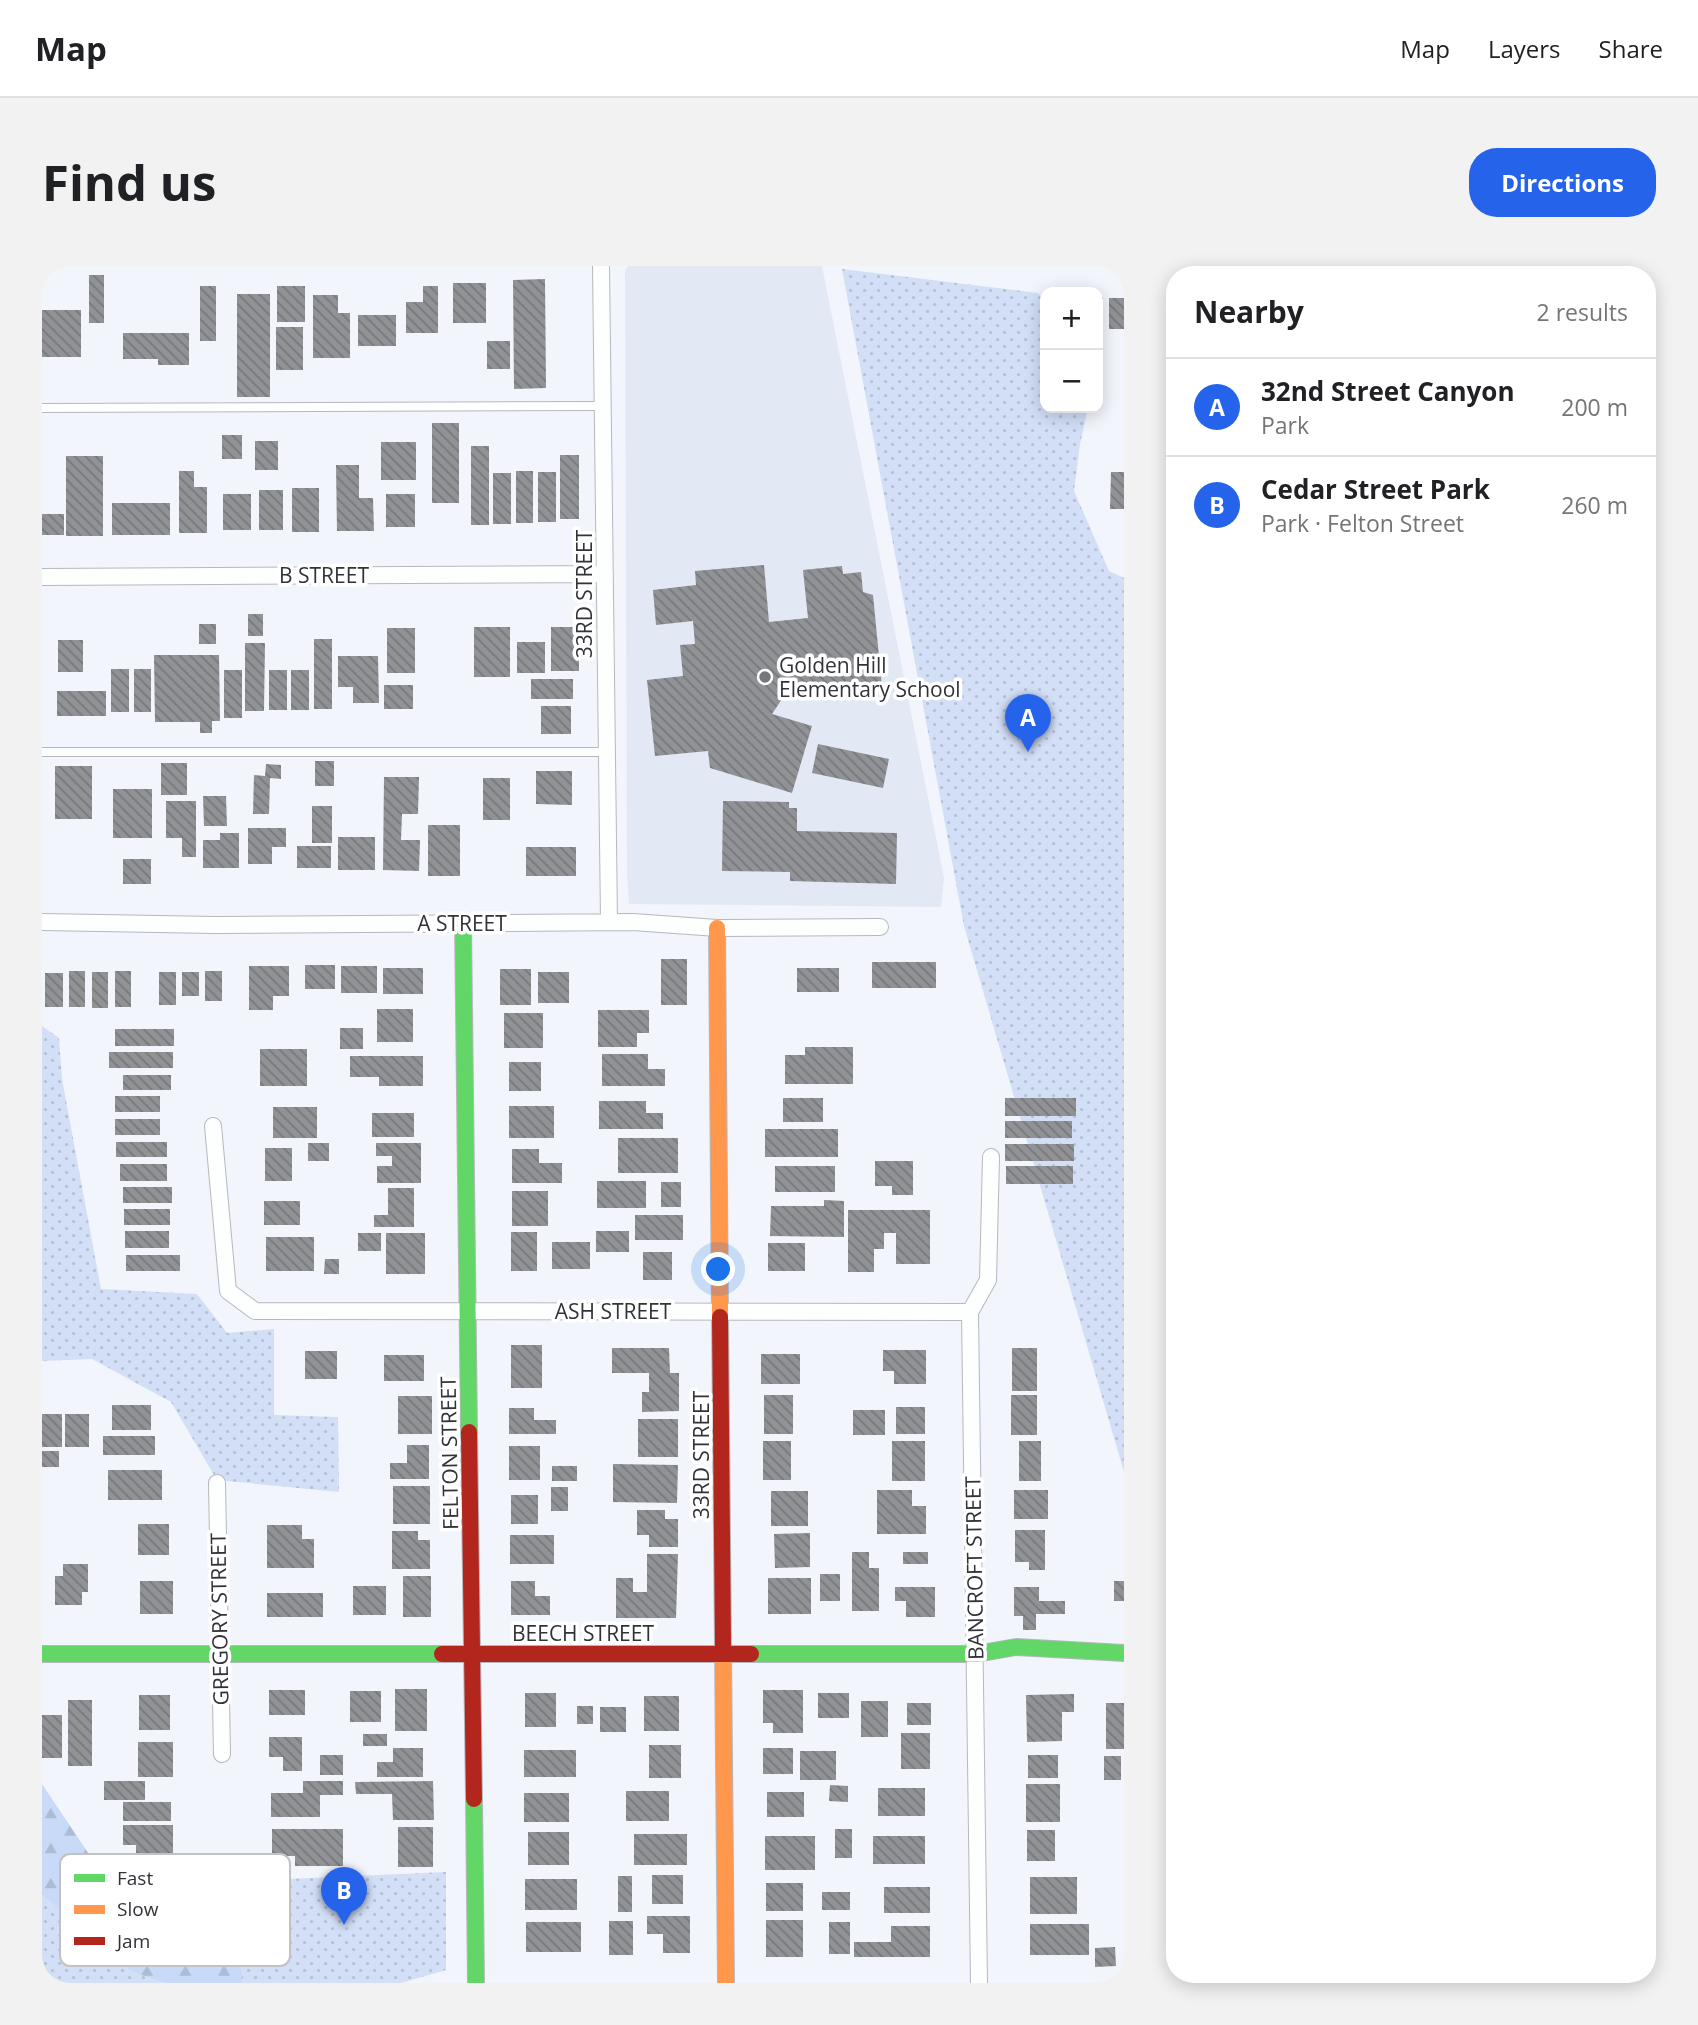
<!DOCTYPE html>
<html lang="en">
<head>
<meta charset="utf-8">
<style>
  :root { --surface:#fff; --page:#f2f2f2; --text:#202124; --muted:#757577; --line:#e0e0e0; --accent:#2563eb }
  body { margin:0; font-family:"Open Sans",sans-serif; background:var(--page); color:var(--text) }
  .controls { position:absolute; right:21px; top:21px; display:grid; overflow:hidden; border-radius:14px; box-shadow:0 4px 18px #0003 }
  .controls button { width:63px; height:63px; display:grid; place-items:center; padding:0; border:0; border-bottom:2px solid var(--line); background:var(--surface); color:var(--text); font:35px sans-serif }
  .you { position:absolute; left:677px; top:1004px; width:24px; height:24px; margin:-18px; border:5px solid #fff; border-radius:50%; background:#1a73e8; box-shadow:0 0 0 10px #1a73e833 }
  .badge { display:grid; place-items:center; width:46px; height:46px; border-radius:50%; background:var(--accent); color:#fff; font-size:23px; font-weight:700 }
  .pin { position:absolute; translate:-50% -58px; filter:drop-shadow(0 2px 4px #0008) }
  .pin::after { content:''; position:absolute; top:37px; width:24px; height:21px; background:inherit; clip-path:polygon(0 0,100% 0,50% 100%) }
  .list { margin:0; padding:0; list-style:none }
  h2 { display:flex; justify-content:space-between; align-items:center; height:91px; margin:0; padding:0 28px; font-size:30px }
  h2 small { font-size:23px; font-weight:400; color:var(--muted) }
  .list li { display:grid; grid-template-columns:46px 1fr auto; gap:21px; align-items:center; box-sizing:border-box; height:98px; padding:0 28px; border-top:2px solid var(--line) }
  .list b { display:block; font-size:26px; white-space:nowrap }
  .list p { margin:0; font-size:23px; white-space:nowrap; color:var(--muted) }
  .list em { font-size:23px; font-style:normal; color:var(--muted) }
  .map { position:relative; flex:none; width:1082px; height:1717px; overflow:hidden; border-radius:28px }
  header { display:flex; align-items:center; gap:42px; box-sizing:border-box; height:98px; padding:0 35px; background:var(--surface); border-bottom:2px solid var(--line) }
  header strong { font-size:33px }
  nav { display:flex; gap:38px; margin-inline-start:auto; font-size:24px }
  .intro { display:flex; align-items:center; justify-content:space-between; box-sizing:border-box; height:168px; padding:0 42px }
  h1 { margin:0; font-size:49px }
  .button { padding:18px 32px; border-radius:28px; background:var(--accent); color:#fff; font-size:24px; font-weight:700 }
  main { display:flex; gap:42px; padding:0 42px }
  aside { flex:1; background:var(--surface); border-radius:28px; box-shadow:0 4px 18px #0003 }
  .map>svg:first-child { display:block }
  .built { fill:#e3e8f5 }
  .grass { fill:url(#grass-dots) }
  .forest { fill:url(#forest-firs) }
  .building { fill:url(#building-back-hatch) }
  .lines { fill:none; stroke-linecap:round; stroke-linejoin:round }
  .lane-casing { stroke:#b6b8bc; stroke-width:10 }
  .street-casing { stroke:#b6b8bc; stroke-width:18 }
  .fast-casing { stroke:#b6b8bc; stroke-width:18 }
  .slow-casing { stroke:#b6b8bc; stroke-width:18 }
  .jam-casing { stroke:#b6b8bc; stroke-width:18 }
  .lane { stroke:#fdfefe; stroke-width:8 }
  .street { stroke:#fdfefe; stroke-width:16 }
  .fast { stroke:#63d668; stroke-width:16 }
  .slow { stroke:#ff974d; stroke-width:16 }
  .jam { stroke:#b3261e; stroke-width:16 }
  .poi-dot { fill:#75777c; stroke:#fff; stroke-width:2.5 }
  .labels { text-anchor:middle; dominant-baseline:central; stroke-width:7; stroke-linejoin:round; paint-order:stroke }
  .street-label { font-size:21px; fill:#313338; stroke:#fff }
  .poi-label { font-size:21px; fill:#313338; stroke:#fff; text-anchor:start }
  .key { fill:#fff; stroke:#c1c2c3; stroke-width:2 }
  .key-label { font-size:19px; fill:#313338 }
</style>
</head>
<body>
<header>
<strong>Map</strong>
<nav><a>Map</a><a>Layers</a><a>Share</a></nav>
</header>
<div class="intro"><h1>Find us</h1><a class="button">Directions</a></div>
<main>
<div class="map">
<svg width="1082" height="1717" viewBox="0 0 1082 1717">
  <defs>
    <pattern id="grass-dots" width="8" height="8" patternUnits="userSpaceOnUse" patternTransform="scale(1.75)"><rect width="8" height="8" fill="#d2dff7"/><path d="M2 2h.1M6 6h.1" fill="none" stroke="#b5c0d4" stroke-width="1.8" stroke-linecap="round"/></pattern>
    <pattern id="forest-firs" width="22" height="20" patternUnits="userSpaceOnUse" patternTransform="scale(1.75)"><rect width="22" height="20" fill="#c9daf8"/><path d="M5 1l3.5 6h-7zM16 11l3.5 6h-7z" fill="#adbcd5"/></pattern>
    <pattern id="building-back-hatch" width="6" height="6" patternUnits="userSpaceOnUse" patternTransform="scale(1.75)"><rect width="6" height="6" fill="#909296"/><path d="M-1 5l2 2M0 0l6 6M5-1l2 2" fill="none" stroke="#76787b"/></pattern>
  </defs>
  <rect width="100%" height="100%" fill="#f2f5fb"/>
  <path class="built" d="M586 0H780L902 612 899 641 587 638 585 608 583 5Z"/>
  <path class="grass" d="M800 3 996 27 1003 35V142H1046L1038 178 1032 225 1067 305 1082 312V1206L922 660Z
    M0 760 17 772 20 813 59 1023 155 1028 185 1067 232 1063V1149L296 1151 297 1226 175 1214 129 1136 50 1093 0 1095Z
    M404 1606V1704L359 1717H200L198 1615Z
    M0 1629 88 1705 122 1717H0Z"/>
  <path class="forest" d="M0 1518 59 1606 198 1615 200 1717H122L88 1705 0 1629Z"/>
  <path class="building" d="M47 9H62V57H47Z
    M503 13 504 122 472 123 471 14Z
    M411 17H444V57H411Z
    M158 20H174V75H158Z
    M235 20H263V56H235Z
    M381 20H396V67H364V36H381Z
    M195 28H228V131H195Z
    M271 29H296V47H308V92H271Z
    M1056 31H1061V82H1056Z
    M1067 32H1082V63H1067Z
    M0 44H39V91H0Z
    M316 49H354V80H316Z
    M234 61H261V104H234Z
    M81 67H147V99H116V93H81Z
    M445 75H468V103H445Z
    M390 157H417V237H390Z
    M180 169H200V193H180Z
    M213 175H236V204H213Z
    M339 176H374V214H339Z
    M429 180H447V259H429Z
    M518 189H537V253H518Z
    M24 190H61V270H24Z
    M294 199H317V232H331L332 265H295Z
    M137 205H152V221H165V267H137Z
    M474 205H491V257H474Z
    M496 206H514V256H496Z
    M1069 206H1082V243H1068Z
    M451 207H469V258H451Z
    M250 222H277V266H250Z
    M217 224H241V264H217Z
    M181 228H209V264H181Z
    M344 228H373V261H344Z
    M70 237H128V269H70Z
    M0 248H22V269H0Z
    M722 299 727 356 766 352 761 304 800 300 801 308 819 306 821 326 831 329 840 421 791 425 770 419 748 421 730 448 770 460 750 527 668 502 666 485 613 490 605 414 641 410 638 379 653 378 651 355 614 359 611 324 654 319 653 305Z
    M206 348H221V370H206Z
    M157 358H174V378H157Z
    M432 361H468V411H432Z
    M509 361H537V405H509Z
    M345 362H373V407H345Z
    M272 373H290V443H272Z
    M16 374H41V406H16Z
    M475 376H503V407H475Z
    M203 377H223L222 445H203Z
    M112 389H177L178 455H170V467H158V456H113Z
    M296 390H336L337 437H311V421H296Z
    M69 403H87V446H69Z
    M92 403H109V446H92Z
    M182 404H200V452H182Z
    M227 404H245V444H227Z
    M249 404H267V444H249Z
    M489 413H531V433H489Z
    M342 419H371V443H342Z
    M15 425H64V450H15Z
    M499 440H529V468H499Z
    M776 478 847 493 841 522 770 507Z
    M273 495H292V520H273Z
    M119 497H145V529H119Z
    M224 498 239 499V513L228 512 227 548H211L212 509 223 510Z
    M13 500H50V553H13Z
    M494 505H530V539L494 538Z
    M342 511H377L376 548H360L359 574H378L377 605 341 604Z
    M441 512H468V554H441Z
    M71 523H110V572H71Z
    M161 530H184L185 560H162Z
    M124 535H154V591H140V572H124Z
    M681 535 747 536V542H755V565L855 567 854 618 748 615V606L680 605Z
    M270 540H290V577H270Z
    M386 559H418V610H386Z
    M206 562H244V581H230V598H206Z
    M178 567H197V602H161V574H178Z
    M296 571H333V604H296Z
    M255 580H289V602H255Z
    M484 581H534V610H484Z
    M81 593H109V618H81Z
    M619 693H645V739H619Z
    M830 696H894V722H830Z
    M263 699H293V723H263Z
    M207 700H247V730H231V744H207Z
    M299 700H335V727H299Z
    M341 702H381V728H341Z
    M755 702H797V726H755Z
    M458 703H489V739H458Z
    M27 705H43V741H27Z
    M73 705H89V741H73Z
    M163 705H180V735H163Z
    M50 706H66V742H50Z
    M117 706H134V739H117Z
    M140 706H157V730H140Z
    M496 706H527V737H496Z
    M3 707H21V741H3Z
    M335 743H371V776H335Z
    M556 744H607V767H595V781H556Z
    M462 747H501V782H462Z
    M298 762H321V783H298Z
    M73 763H132V780H73Z
    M763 781H811V818H743V789H763Z
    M218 783H265V820H218Z
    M67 786H131V802H67Z
    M560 788H606V803H623V820H560Z
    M308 790H381V820H337V811H308Z
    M467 796H499V825H467Z
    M81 809H129V824H81Z
    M73 830H118V846H73Z
    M741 832H781V856H741Z
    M963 832H1034V850H963Z
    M557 835H604V847H621V863H557Z
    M467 840H512V872H467Z
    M231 841H275V872H231Z
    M330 847H372V871H330Z
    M73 853H118V869H73Z
    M963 855H1030V872H963Z
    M723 863H796V891H723Z
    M576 872H636V907H576Z
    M74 876H125V891H74Z
    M266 877H287V895H266Z
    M334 877H379V917H335V900H350V890H334Z
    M963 878H1032V895H963Z
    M223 882H250V915H223Z
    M470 883H497V897H520V917H470Z
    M833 895H871V929H850V920H833Z
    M78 898H125V915H78Z
    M733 900H793V926H733Z
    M964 900H1031V918H964Z
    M555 915H604V942H555Z
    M619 916H639V941H619Z
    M81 921H130V937H81Z
    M346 922H372V961H332V949H346Z
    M470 925H506V960H470Z
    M782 934 802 935V971L728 970 729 940H782Z
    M222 935H258V959H222Z
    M82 943H128V959H82Z
    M806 944H888V998H854V967H842V983H832V1006H806Z
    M593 949H641V974H593Z
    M83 965H127V982H83Z
    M554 965H587V986H554Z
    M469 966H495V1005H469Z
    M316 967H339V985H316Z
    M344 967H383V1008H344Z
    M224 971H272V1005H224Z
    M510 976H548V1003H510Z
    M726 977H763V1005H726Z
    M601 986H630V1014H601Z
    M84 989H138V1005H84Z
    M283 993H297V1008H282Z
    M469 1079H500V1122H469Z
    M570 1082H627L628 1107H637V1145L600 1146V1126H607V1107H570Z
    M970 1082H995V1125H970Z
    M841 1084H884V1118H852V1105H841Z
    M263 1085H295V1113H263Z
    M719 1088H758V1118H719Z
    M342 1089H382V1115H342Z
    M722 1129H751V1168H722Z
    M969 1129H995V1169H969Z
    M356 1130H390V1168H356Z
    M70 1139H109V1164H70Z
    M854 1141H883V1168H854Z
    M467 1142H492V1154H514V1168H467Z
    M811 1144H843V1169H811Z
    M0 1148H20V1181H0Z
    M23 1148H47V1181H23Z
    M596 1153H636V1191H596Z
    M61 1170H113V1189H61Z
    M721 1175H749V1214H721Z
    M850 1175H883V1215H850Z
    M977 1175H999V1215H977Z
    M365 1179H387V1213H348V1197H365Z
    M467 1180H498V1214H467Z
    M0 1185H17V1201H0Z
    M571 1198 636 1199 635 1237 571 1236Z
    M510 1200H535V1215H510Z
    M66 1204H120V1234H66Z
    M351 1220H388V1258H351Z
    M509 1221H526V1245H509Z
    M835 1224H870V1240H884V1268H835Z
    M972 1224H1006V1253H972Z
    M729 1225H766V1260H729Z
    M469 1229H496V1258H469Z
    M595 1244H623V1253H636V1281H607V1269H595Z
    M96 1258H127V1289H96Z
    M225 1259H260V1273H272V1302H225Z
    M973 1264H1003V1304H987V1296H973Z
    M350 1265H376V1274H388V1303H350Z
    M768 1267V1301L733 1302 732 1268Z
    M468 1269H512V1298H468Z
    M810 1286H827V1302H837V1345H810Z
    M861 1286H886V1298H861Z
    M605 1288H636L634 1352H574V1312H591V1326H605Z
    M21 1298H46V1326H40V1339H13V1310H21Z
    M778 1308H798V1335H778Z
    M361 1310H389V1351H361Z
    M726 1312H769V1348H726Z
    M98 1315H131V1348H98Z
    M469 1315H493V1330H508V1349H469Z
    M1072 1315H1082V1335H1072Z
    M311 1320H344V1349H311Z
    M853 1321H893V1351H864V1335H853Z
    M972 1321H997V1335H1023V1348H994V1364H981V1350H972Z
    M225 1327H281V1351H225Z
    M353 1423H385V1465H353Z
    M227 1424H263V1449H227Z
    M721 1424H761V1467H731V1457H721Z
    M308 1425H339V1456H308Z
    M483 1427H514V1461H483Z
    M776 1427H807V1452H776Z
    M1032 1428V1446H1020V1475L985 1476 984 1429Z
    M97 1429H128V1464H97Z
    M602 1430H637V1465H602Z
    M26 1434H50V1500H26Z
    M819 1435H846V1471H819Z
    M865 1437H889V1459H865Z
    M1064 1437H1082V1483H1064Z
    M535 1440H551V1458H535Z
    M558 1441H584V1466H558Z
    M0 1449H20V1492H0Z
    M859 1467H888V1503H859Z
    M321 1468H345V1480H321Z
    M227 1471H260V1505H241V1491H227Z
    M96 1476H131V1511H96Z
    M607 1479H639V1512H607Z
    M351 1482H381V1511H335V1496H351Z
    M721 1482H751V1508H721Z
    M482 1484H534V1511H482Z
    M758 1485H794V1514H758Z
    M278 1489H301V1509H278Z
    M986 1489H1016V1512H986Z
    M1062 1490H1079V1514H1062Z
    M62 1515H103V1534H62Z
    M261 1515H301V1529H278V1551H229V1527H261Z
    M391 1515 392 1554H351L350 1528H314L313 1516Z
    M984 1518H1018V1556H984Z
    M788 1519 806 1520V1536L787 1535Z
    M836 1522H883V1550H836Z
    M584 1525H627V1555H584Z
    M725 1526H762V1551H725Z
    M482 1527H527V1556H482Z
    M81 1536H129V1555H81Z
    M81 1559H131V1601H94V1579H81Z
    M356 1561H391V1601H356Z
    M230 1563H301V1600H253V1590H230Z
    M793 1563H810V1592H793Z
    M985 1564H1013V1595H985Z
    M486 1566H527V1599H486Z
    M592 1568H645V1599H592Z
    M723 1570H773V1604H723Z
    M831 1570H883V1598H831Z
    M610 1609H641V1638H610Z
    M576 1610H590V1646H576Z
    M988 1611H1035V1648H988Z
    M483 1613H535V1644H483Z
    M724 1617H761V1645H724Z
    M842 1621H888V1647H842Z
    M780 1626H808V1644H780Z
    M605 1650H648V1687H621V1668H605Z
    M724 1654H761V1691H724Z
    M567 1655H591V1689H567Z
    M484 1656H539V1686H484Z
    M787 1656H808V1688H787Z
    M988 1658H1047V1689H988Z
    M849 1660H888V1691H812V1676H849Z
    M1073 1681 1074 1700 1053 1701V1682Z"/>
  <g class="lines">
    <defs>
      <path id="lane" d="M0 142 561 140
        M0 486H565"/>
      <path id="street" d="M559 0 567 656
        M0 311 563 308
        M0 656 173 659 591 656 675 662 838 661
        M171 860 186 1025 213 1045 928 1046
        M175 1217 180 1488
        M937 1717 928 1046 946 1014 949 891"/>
      <path id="fast" d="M421 657 427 1166
        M0 1388H400
        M709 1388H934L974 1381 1082 1387
        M432 1533 434 1717"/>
      <path id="slow" d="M675 662 678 1051
        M681 1381 684 1717"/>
      <path id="jam" d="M678 1051 681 1381
        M427 1166 432 1533
        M400 1388H709"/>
    </defs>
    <use href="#lane" class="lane-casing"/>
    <use href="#street" class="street-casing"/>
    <use href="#fast" class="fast-casing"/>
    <use href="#slow" class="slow-casing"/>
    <use href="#jam" class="jam-casing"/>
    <use href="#lane" class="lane"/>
    <use href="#street" class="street"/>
    <use href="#fast" class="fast"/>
    <use href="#slow" class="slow"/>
    <use href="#jam" class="jam"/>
  </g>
  <circle class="poi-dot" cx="723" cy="411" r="7"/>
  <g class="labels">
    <g class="street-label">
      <text x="282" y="309">B STREET</text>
      <text transform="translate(542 328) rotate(-90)">33RD STREET</text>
      <text x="420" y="657">A STREET</text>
      <text x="571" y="1045">ASH STREET</text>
      <text transform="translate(407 1187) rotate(-91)">FELTON STREET</text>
      <text transform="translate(659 1189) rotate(-90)">33RD STREET</text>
      <text transform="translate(932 1302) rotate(-91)">BANCROFT STREET</text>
      <text transform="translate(177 1353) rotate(-91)">GREGORY STREET</text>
      <text x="541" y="1367">BEECH STREET</text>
    </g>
    <g class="poi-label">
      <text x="737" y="399">Golden Hill<tspan x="737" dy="24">Elementary School</tspan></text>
    </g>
  </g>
  <rect x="18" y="1588" width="230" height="112" rx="10" class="key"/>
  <rect x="32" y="1608" width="31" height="8" fill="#63d668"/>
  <rect x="32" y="1639" width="31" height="9" fill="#ff974d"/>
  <rect x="32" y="1671" width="31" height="8" fill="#b3261e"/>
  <g class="key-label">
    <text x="75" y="1619">Fast</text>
    <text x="75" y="1650">Slow</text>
    <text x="75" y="1682">Jam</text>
  </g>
</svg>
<div class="controls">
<button>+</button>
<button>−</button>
</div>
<div class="you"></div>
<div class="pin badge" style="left:986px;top:486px">A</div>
<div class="pin badge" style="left:302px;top:1659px">B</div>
</div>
<aside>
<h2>Nearby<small>2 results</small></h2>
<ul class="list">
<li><span class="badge">A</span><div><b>32nd Street Canyon</b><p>Park</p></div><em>200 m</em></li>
<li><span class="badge">B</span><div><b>Cedar Street Park</b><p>Park · Felton Street</p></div><em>260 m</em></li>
</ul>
</aside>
</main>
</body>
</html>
